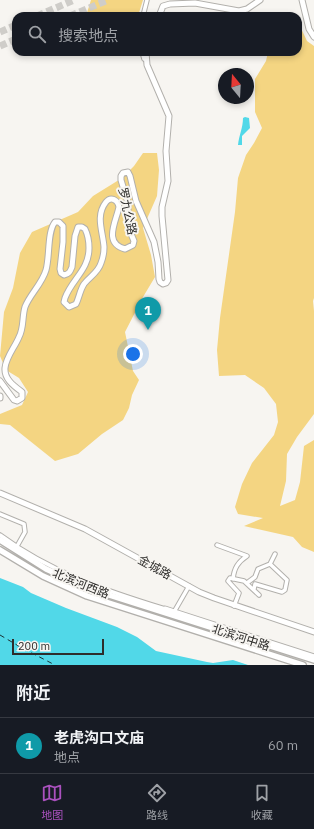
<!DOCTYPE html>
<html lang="zh">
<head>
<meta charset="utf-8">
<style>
  :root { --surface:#171b24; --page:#20242c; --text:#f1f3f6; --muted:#9ea1a6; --line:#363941; --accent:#aa51be }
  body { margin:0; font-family:"IBM Plex Sans","Noto Sans SC",sans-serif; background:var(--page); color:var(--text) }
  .compass { position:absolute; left:218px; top:68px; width:36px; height:36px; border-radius:50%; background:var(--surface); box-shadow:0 2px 6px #0003; rotate:342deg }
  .scale { position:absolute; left:12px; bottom:10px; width:92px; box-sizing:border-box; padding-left:4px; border:2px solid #2e2d2b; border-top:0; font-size:11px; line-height:14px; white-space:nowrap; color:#2e2d2b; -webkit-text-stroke:3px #f7f5f1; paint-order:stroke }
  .you { position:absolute; left:133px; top:354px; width:14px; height:14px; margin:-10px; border:3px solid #fff; border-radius:50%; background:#1a73e8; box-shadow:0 0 0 6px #1a73e833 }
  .badge { display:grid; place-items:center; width:26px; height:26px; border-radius:50%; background:var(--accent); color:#fff; font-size:13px; font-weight:700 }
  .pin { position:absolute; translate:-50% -33px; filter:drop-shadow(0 1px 2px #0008) }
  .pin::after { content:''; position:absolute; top:21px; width:14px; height:12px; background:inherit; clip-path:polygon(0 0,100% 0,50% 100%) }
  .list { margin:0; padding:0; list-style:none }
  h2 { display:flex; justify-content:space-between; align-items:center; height:52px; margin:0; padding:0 16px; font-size:17px }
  h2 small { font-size:13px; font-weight:400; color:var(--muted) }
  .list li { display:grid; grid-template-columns:26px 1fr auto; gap:12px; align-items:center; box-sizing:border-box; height:56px; padding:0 16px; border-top:1px solid var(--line) }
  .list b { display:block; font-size:15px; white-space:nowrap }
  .list p { margin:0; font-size:13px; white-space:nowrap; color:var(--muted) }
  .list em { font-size:13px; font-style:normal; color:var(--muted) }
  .icon { flex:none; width:22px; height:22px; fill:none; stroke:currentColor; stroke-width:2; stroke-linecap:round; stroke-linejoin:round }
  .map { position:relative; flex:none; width:314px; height:665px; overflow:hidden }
  .search { position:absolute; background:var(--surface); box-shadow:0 2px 6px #0003; left:12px; right:12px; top:12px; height:44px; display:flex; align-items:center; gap:10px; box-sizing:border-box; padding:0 14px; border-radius:12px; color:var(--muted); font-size:15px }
  .sheet { height:108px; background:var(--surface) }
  nav { display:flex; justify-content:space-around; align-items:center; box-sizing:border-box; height:56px; border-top:1px solid var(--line); background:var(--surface); font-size:11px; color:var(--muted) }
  nav a { display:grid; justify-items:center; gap:2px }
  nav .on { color:var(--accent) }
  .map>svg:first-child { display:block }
  .green { fill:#f4d582 }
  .water { fill:#51d8e8 }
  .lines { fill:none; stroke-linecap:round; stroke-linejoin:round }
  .ferry { stroke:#1b3235; stroke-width:1; stroke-dasharray:5 4; stroke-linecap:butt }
  .highway-tunnel { stroke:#cfcdc9; stroke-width:7; stroke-dasharray:7 3.5; stroke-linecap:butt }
  .street-casing { stroke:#b2b0ac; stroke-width:5.5 }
  .secondary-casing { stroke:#b2b0ac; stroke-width:7 }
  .primary-casing { stroke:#b2b0ac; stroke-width:8 }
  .street { stroke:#fff; stroke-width:3.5 }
  .secondary { stroke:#fff; stroke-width:5 }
  .primary { stroke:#fff; stroke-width:5.5 }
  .labels { text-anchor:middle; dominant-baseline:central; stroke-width:4; stroke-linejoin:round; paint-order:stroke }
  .street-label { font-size:12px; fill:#2e2d2b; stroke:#f7f5f1 }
</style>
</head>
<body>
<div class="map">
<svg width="314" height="665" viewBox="0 0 314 665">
  <rect width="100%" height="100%" fill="#f7f5f1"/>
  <path class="green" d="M91 0H143L138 16H86Z
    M298 22 307 41 314 46V298L313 301 314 311V414L297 437 287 454 286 481 280 506 295 500 300 482 304 446 314 440V552L302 547 293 537 244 526 263 518 238 514 235 507 242 484 252 463 274 435 278 422 276 404 264 388 245 375 219 376 217 350 220 318 235 212 238 178 246 155 254 143 262 128 255 112V79L266 61 268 52H298Z
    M143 153H157L159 170 157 196 143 228 151 255 155 277 143 297 125 332 133 371 139 380 132 395 129 408 123 420 102 434 78 454 55 461 10 425 0 424V414L22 405 28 392 19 378 6 370 0 356 4 312 13 288 20 253 32 232 78 212 93 196 122 178 134 166Z"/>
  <path class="water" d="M245 117 249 118 250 128 242 136V145H238C239 135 243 128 243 118Z
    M0 578 23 587 31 593 66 608 117 627 137 637 156 651 207 662 213 663 233 660 248 665H0Z"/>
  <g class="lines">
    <path class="ferry" d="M0 635 22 648 55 665"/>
    <path class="highway-tunnel" d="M37 16 74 0
      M70 16 108 0
      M0 32 16 25
      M0 46 16 39"/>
    <defs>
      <path id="street" d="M143 16 147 0
        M142 52 144 59 146 60
        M0 514 24 524 25 532 16 548
        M0 535C50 572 106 591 165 609
        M217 545 247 556C238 562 234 568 233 579
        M247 583 255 577 258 569 270 564
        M254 589 255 584 282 592 285 590 287 580 270 564 275 554
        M234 606 239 593 228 581 230 578 244 581 259 595
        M174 612 189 586"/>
      <path id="secondary" d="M302 0 309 29 314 37
        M159 16 163 6 170 4 195 3 239 11 247 9 260 0
        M0 381 14 400 17 401 22 398V392C14 386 4 379 5 368 6 357 15 347 19 337 24 328 22 317 25 307 30 294 42 284 46 270 50 256 47 232 55 222H59L63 226V242L60 269 61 273 64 275C69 274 70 272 72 267L75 236 78 227H82L85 229C88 235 89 241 89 248 89 270 72 279 65 298L64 302 69 307 76 304C79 298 80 290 84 284 90 276 98 273 101 263 103 258 104 253 104 247 103 232 95 216 106 202 111 196 118 200 119 207 116 222 103 243 125 249L133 245 134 241 129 229 128 223V203L121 180V176L123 173 128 172 130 176 136 201 154 242 158 262 159 279 160 282 163 284 166 283 168 280 162 216V207L168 181 166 151 169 116 147 65 146 52
        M0 396V398
        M0 493 85 529 199 592 214 598 314 632
        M165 609 314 657"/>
      <path id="primary" d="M0 540 46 569 90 589 314 660
        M0 550 43 576 87 596 303 665"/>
    </defs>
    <use href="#street" class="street-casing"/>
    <use href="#secondary" class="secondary-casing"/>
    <use href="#primary" class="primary-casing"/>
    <use href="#street" class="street"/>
    <use href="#secondary" class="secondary"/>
    <use href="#primary" class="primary"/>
  </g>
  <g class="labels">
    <g class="street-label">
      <text transform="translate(128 211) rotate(78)">罗九公路</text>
      <text transform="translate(155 567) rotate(29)">金城路</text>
      <text transform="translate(81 583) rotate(22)">北滨河西路</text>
      <text transform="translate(241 637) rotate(18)">北滨河中路</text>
    </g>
  </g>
</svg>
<svg class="compass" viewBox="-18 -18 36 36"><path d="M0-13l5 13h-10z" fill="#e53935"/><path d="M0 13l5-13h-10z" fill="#9ea1a6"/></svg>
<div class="scale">200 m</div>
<div class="you"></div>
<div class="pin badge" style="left:148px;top:330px;background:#0f9aa8">1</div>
<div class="search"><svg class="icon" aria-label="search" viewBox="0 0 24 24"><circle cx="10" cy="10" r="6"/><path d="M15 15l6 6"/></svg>搜索地点</div>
</div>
<section class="sheet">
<h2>附近<small></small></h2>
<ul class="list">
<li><span class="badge" style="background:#0f9aa8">1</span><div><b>老虎沟口文庙</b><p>地点</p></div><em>60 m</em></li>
</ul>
</section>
<nav>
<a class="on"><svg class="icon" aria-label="map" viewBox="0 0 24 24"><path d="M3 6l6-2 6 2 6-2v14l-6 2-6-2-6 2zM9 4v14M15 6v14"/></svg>地图</a>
<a><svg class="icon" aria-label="directions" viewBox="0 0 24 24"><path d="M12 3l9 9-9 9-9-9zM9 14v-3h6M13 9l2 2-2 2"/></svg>路线</a>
<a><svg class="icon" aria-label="saved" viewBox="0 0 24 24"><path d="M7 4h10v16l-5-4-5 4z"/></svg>收藏</a>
</nav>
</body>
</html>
